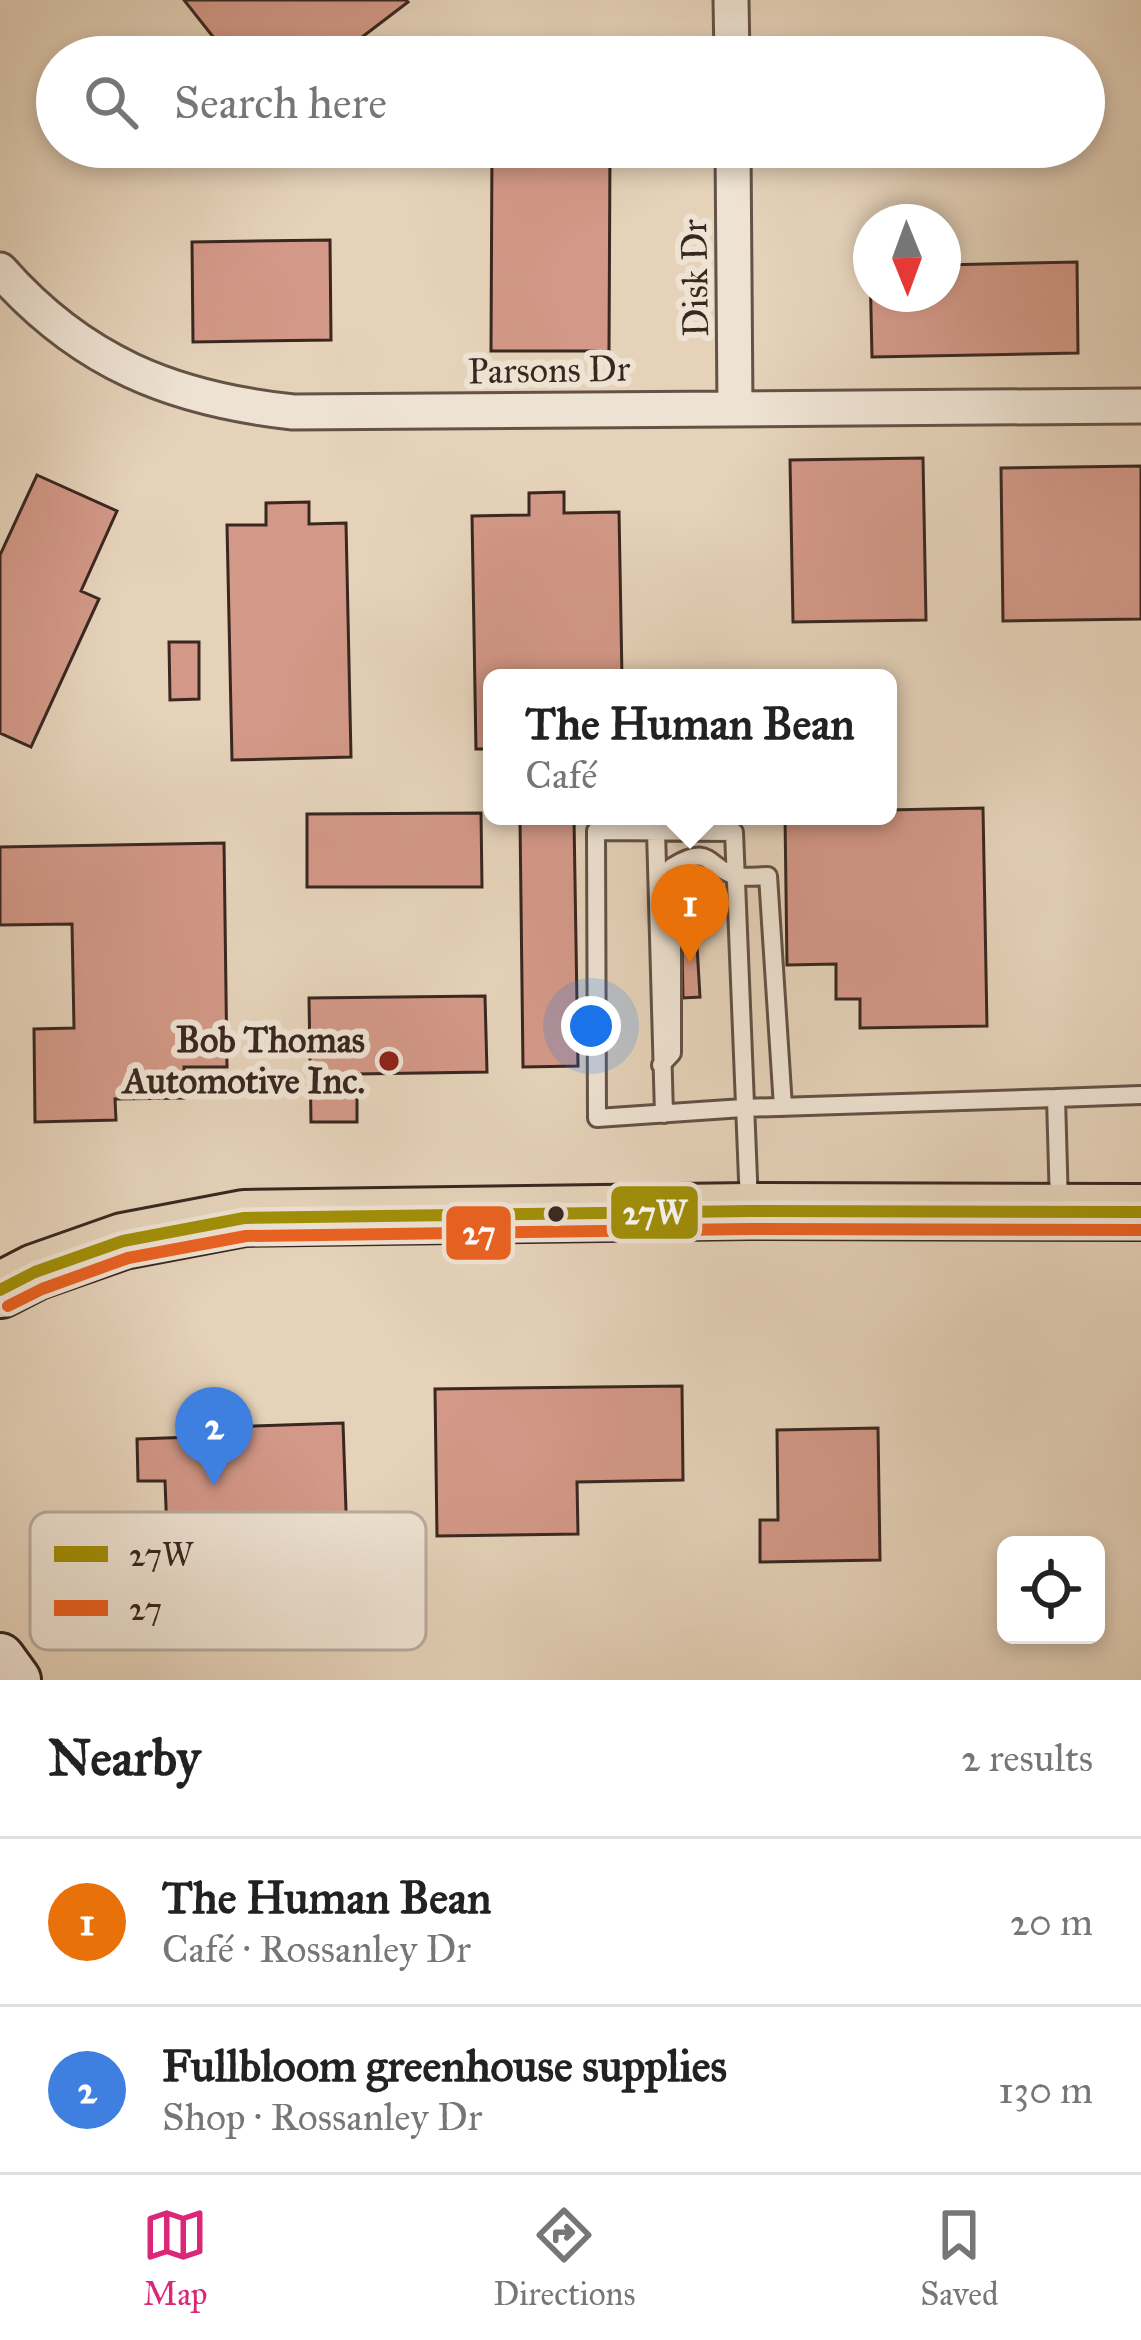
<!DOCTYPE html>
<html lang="en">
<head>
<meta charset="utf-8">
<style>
  :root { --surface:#fff; --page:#f6f6f6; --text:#222; --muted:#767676; --line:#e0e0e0; --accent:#db2777 }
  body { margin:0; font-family:"IM FELL Great Primer",serif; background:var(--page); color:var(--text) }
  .controls { position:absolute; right:36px; bottom:36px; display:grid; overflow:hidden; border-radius:18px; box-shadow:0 6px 18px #0003 }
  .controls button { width:108px; height:108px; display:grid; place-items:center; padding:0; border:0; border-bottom:3px solid var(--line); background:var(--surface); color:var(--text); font:60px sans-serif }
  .compass { position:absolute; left:853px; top:204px; width:108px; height:108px; border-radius:50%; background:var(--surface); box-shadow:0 6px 18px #0003; rotate:179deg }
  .you { position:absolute; left:591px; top:1026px; width:42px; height:42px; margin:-30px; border:9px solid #fff; border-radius:50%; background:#1a73e8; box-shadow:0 0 0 18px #1a73e833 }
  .badge { display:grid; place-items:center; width:78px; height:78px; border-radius:50%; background:var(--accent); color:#fff; font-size:39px; font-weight:700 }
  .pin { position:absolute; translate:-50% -99px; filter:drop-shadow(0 3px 6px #0008) }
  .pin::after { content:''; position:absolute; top:63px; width:42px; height:36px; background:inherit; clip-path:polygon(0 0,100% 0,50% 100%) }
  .popup { position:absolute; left:483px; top:669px; width:414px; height:156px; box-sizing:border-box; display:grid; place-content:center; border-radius:18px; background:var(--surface); filter:drop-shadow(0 3px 9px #0005); font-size:39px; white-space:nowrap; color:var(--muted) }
  .popup b { font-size:45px; color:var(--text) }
  .popup::after { content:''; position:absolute; left:50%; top:100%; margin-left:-24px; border:24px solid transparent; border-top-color:var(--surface) }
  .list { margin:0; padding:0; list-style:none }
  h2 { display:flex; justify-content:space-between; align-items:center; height:156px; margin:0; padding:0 48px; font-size:51px }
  h2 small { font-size:39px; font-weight:400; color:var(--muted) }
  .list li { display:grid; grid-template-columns:78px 1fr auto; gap:36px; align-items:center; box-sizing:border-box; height:168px; padding:0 48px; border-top:3px solid var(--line) }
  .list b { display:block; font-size:45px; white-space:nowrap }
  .list p { margin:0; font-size:39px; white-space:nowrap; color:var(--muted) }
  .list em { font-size:39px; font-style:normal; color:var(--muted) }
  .icon { flex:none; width:66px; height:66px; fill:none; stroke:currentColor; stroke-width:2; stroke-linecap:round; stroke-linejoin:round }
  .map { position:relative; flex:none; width:1141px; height:1680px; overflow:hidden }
  .search { position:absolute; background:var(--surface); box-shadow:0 6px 18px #0003; left:36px; right:36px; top:36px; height:132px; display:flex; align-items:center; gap:30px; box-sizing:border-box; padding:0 42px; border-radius:66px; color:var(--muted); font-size:45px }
  .sheet { height:492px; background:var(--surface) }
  nav { display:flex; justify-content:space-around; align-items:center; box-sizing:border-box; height:168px; border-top:3px solid var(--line); background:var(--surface); font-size:33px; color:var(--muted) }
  nav a { display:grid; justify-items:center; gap:6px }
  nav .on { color:var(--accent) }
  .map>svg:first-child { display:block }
  .building { fill:#d39887; stroke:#392720; stroke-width:3 }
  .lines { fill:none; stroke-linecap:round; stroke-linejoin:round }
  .service-casing { stroke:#645246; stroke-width:22 }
  .minor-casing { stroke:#645246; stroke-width:39 }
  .secondary-casing { stroke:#392720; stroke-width:54 }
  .primary-casing { stroke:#392720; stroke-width:60 }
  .service { stroke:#eee2d2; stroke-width:16 }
  .minor { stroke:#eee2d2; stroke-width:33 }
  .secondary { stroke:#eee2d2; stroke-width:48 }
  .primary { stroke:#e5d2b9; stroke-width:54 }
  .bus-1-casing { stroke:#eee2d2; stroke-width:21 }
  .bus-2-casing { stroke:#eee2d2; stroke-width:21 }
  .bus-1 { stroke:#a18f08; stroke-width:12 }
  .bus-2 { stroke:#e96222; stroke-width:12 }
  .poi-dot { fill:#8f2418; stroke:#eee2d2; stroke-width:4.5 }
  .bus-dot { fill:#392720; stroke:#eee2d2; stroke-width:4.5 }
  .labels { text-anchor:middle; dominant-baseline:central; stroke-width:12; stroke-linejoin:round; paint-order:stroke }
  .street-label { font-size:36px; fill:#392720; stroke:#eee2d2 }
  .poi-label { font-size:36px; font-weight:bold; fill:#392720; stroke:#eee2d2; text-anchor:end }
  .key { fill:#eee2d2; stroke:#b8aa9d; stroke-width:3 }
  .key-label { font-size:33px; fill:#392720 }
  .line-badge { stroke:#eee2d2; stroke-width:4.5 }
  .badge-label { font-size:33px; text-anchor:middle; font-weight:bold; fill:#fff }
</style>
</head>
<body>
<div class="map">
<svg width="1141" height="1680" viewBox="0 0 1141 1680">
  <rect width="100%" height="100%" fill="#e5d2b9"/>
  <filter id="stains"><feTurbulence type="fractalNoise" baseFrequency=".00167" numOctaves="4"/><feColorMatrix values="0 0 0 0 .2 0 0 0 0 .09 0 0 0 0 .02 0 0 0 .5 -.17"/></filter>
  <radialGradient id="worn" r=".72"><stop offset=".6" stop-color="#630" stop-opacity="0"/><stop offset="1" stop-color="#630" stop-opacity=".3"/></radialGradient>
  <path class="building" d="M184 0H406L408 2 336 57H229Z
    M492 46H610V57H492Z
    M492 147H610L609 351H491Z
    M330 240 331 340 193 342 192 242Z
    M1077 262 1078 353 872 357 870 266 871 294H943V265Z
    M923 458 926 620 793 622 790 460Z
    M1141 466V619L1003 621 1001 468Z
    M37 475 117 511 81 591 99 599 31 747 0 733V555Z
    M564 492V513L619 512 622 678H492V749H476L472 516 529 515V493Z
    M309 502V524L346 523 351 757 232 760 227 525H266V503Z
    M169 642H199V699L170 700Z
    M983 808 987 1026 860 1028V999H836V964L787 965 785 816H888V810Z
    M481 813 482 887H307V814Z
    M574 819 578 1066 523 1067 520 820Z
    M224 843 227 1067H184V1098L115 1099 116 1120 35 1122 34 1029 74 1028 72 924 0 925V847Z
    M697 946 700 997 683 998 682 947Z
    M485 996 487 1072 357 1074V1122H311L309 998Z
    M682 1386 683 1480 577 1482 578 1534 437 1536 435 1389Z
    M343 1423 347 1539 227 1543 226 1531 167 1533 165 1481H138L137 1439 223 1436V1427Z
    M878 1428 880 1560 760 1562V1520H778L777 1430Z"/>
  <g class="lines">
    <defs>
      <path id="service" d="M656 831 664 1114
        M661 1065 672 1053V867C711 842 707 868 736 876 745 878 759 876 768 876L783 1107
        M749 1204 734 832 596 831 597 1118 743 1108 1056 1098
        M1059 1205 1056 1098 1141 1095"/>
      <path id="minor" d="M731 0 732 57
        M733 147 735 408
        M0 270C81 362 172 399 293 412L1141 406"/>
      <path id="secondary" d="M0 1658 16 1680"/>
      <path id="primary" d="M0 1290 35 1272 123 1241 244 1218 750 1211 1141 1212"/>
    </defs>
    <use href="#service" class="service-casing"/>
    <use href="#minor" class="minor-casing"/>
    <use href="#secondary" class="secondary-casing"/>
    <use href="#primary" class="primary-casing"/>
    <use href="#service" class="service"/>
    <use href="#minor" class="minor"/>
    <use href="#secondary" class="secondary"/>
    <use href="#primary" class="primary"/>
    <defs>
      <path id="bus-1" d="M0 1290 35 1272 123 1241 244 1218 750 1211 1141 1212"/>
      <path id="bus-2" d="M8 1306 42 1289 128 1258 246 1236 750 1229 1141 1230"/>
    </defs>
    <use href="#bus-1" class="bus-1-casing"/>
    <use href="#bus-2" class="bus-2-casing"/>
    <use href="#bus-1" class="bus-1"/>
    <use href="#bus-2" class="bus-2"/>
  </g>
  <circle class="poi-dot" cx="389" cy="1061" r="12"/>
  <circle class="bus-dot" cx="556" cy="1214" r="10"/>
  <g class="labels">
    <g class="street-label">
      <text transform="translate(695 278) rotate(-91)">Disk Dr</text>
      <text transform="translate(549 370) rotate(-1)">Parsons Dr</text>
    </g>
    <g class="poi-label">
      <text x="365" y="1040">Bob Thomas<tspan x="365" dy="41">Automotive Inc.</tspan></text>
    </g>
  </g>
  <rect x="30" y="1512" width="396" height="138" rx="18" class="key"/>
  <rect x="54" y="1546" width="54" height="16" fill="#a18f08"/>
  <rect x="54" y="1600" width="54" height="16" fill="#e96222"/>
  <g class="key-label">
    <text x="129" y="1566">27W</text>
    <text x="129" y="1620">27</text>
  </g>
  <g class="line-badge">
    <rect x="609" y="1184" width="91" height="57" rx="12" fill="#a18f08"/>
    <rect x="444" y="1204" width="69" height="58" rx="12" fill="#e96222"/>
  </g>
  <g class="badge-label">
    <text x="655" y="1224">27W</text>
    <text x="479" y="1244">27</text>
  </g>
  <rect width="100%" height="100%" filter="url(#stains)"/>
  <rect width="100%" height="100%" fill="url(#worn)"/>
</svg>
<div class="controls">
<button><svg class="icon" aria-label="locate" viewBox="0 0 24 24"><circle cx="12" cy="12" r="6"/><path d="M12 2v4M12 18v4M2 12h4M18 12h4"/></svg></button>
</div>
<svg class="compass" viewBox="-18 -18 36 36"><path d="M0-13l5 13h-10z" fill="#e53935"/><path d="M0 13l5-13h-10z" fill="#767676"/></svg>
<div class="you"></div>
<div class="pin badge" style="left:690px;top:963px;background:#e8710a">1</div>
<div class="popup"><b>The Human Bean</b>Café</div>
<div class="pin badge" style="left:214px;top:1486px;background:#3f7fe0">2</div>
<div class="search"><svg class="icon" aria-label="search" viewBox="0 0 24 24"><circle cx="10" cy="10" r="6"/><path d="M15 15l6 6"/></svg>Search here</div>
</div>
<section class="sheet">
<h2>Nearby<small>2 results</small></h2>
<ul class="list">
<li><span class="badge" style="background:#e8710a">1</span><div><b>The Human Bean</b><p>Café · Rossanley Dr</p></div><em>20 m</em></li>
<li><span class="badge" style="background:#3f7fe0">2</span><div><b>Fullbloom greenhouse supplies</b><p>Shop · Rossanley Dr</p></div><em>130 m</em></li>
</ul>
</section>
<nav>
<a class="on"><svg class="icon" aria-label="map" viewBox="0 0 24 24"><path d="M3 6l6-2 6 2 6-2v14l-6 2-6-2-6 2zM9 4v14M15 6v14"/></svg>Map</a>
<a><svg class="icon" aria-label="directions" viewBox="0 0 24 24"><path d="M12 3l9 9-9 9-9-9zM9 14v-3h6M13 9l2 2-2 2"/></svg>Directions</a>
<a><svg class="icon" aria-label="saved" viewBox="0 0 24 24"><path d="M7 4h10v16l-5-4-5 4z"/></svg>Saved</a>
</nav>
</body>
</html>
